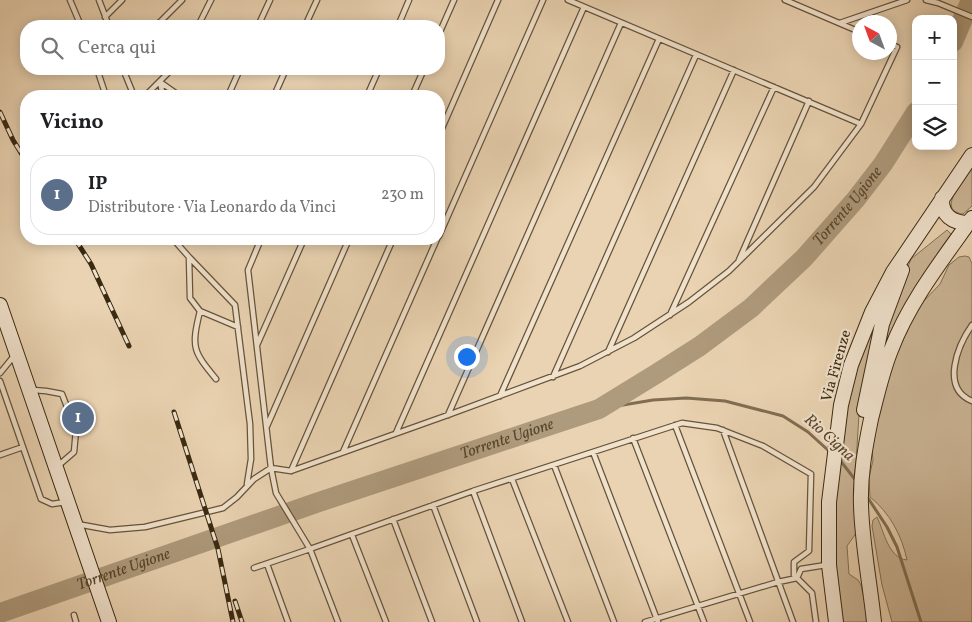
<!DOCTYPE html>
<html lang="it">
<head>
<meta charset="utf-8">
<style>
  :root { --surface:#fff; --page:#f2f2f2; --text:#202124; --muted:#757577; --line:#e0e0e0; --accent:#b45309 }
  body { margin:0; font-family:Vollkorn,serif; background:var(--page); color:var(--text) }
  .controls { position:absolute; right:15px; top:15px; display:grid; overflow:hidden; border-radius:10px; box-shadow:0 2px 12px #0003 }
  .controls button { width:45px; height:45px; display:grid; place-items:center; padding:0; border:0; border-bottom:1px solid var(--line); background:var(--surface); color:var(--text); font:25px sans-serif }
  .compass { position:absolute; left:852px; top:15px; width:45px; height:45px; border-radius:50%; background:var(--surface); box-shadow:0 2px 12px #0003; rotate:319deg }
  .you { position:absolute; left:466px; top:356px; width:18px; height:18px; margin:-12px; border:4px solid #fff; border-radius:50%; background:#1a73e8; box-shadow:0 0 0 8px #1a73e833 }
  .badge { display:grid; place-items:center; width:32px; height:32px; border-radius:50%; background:var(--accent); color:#fff; font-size:16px; font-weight:700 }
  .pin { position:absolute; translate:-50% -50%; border:2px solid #fff; box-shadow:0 1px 5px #0006 }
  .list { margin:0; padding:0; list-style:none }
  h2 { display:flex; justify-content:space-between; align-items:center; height:65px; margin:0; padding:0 20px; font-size:21px }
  h2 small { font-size:16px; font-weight:400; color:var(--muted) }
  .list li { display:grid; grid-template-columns:32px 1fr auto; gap:15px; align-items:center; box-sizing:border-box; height:80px; margin:0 10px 10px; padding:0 10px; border:1px solid var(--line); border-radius:20px }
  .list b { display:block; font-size:19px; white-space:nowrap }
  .list p { margin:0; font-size:16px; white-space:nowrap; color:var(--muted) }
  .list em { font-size:16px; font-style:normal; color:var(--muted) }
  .icon { flex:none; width:28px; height:28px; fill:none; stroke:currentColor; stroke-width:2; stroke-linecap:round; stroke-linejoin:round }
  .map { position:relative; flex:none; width:972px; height:622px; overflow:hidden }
  .search { position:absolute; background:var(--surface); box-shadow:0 2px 12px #0003; left:20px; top:20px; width:425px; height:55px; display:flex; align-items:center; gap:12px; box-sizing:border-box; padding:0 18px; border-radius:20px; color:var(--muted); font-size:19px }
  .panel { position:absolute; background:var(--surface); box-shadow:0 2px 12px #0003; left:20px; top:90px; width:425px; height:155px; border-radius:20px }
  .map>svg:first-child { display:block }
  .green { fill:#ccb697; stroke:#837054 }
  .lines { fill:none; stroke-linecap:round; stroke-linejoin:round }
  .stream { stroke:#806d52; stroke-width:3 }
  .river { stroke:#ae9a7c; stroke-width:20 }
  .lane-casing { stroke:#66543a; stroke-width:7 }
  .secondary-casing { stroke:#3a2a12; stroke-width:16 }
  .lane { stroke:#f1e2cd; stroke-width:4.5 }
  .secondary { stroke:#f1e2cd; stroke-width:14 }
  .rail-casing { stroke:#3a2a12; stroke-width:5 }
  .rail { stroke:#f1e2cd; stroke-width:3; stroke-dasharray:9; stroke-linecap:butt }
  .labels { text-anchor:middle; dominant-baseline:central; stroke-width:4.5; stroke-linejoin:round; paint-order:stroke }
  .street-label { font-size:15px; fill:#3a2a12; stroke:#f1e2cd }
  .water-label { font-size:16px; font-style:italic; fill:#57462c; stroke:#f1e2cd }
</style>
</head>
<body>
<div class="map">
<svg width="972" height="622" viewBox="0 0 972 622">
  <rect width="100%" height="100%" fill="#ead3b2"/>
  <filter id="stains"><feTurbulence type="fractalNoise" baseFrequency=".004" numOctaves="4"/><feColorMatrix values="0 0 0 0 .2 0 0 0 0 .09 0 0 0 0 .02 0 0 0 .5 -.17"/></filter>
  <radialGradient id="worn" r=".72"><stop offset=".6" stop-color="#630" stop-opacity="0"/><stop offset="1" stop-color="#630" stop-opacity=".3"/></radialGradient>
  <path class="green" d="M972 167V206L963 214C935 211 965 178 972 167Z
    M947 230 952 235 883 352 879 348 899 290 911 259Z
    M965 256 969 257 972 264V622H892L882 585 872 526 873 520 877 517C884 531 888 558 907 560 902 536 890 513 870 497L869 478 873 460 871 441 899 339 922 303 940 284 949 265 959 257Z
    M879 319 859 414 854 495 857 532 847 546 849 574 858 580 861 585 869 622H841L837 594 832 510 850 387 871 325Z"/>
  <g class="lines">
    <path class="stream" d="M599 409 653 400 686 398 725 401 783 416 808 432 830 452
      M839 459 857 482
      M866 495 887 527 897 547 921 622"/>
    <g class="river">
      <path d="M953 42 971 0"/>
      <path id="s1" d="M0 613 316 503 599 409 656 374 700 346 751 308 804 258 856 199 883 164 916 112"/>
    </g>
    <defs>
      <path id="lane" d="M70 0 81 26
        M99 0 109 26
        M568 0 861 124
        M785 0 860 32
        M926 0 938 3 972 17
        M105 17 122 0
        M840 23 907 0
        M156 26 182 0
        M198 26 211 0
        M258 26 270 0
        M305 26 317 0
        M398 26 409 0
        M439 34 454 0
        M97 69 106 96
        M123 69 134 96
        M160 82 180 96
        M160 82 163 96
        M145 96 172 69
        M228 96 240 69
        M274 96 286 69
        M367 96 379 69
        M412 96 424 69
        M439 135 498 0
        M439 236 543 0
        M173 239 189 257
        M739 260 809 101
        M200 311C191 348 193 351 216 379
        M670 315 774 87
        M972 325C958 345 940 388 972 401
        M238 327 200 311 190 298 189 257 235 305 250 424 251 459 247 484
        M257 345 304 239
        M608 352 734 70
        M0 373 14 356
        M553 377 696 55
        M0 381 41 499 52 504 66 502
        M33 390 46 391 62 394 76 430 74 452 59 465
        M500 396 659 39
        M448 415 621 23
        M675 425 750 622
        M267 426 349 239
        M723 430 793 622
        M396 433 584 7
        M633 438 704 622
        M343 452 437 239
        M593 452 658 622
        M0 455 23 447
        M554 465 614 622
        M291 471 393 239
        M512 479 568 622
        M473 491 522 622
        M433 505 477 622
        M393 519 432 622
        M77 524 110 530 145 527 223 508 237 497 254 479 271 468 291 471 448 415 580 366 634 338 689 302 729 271 814 187 861 124 897 47 890 44
        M352 535 386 622
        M267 564 288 622
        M254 568 310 549 276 493 271 468 248 270 261 239
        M74 615 76 622
        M338 622 310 549 473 491 682 423 717 428 763 446 811 474 809 551 794 562V575L812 593 816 622
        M645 622 778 582 797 578 801 569 826 565"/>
      <path id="secondary" d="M942 198C941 215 952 223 969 223
        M0 305 109 622
        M864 410 882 324 902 270
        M836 622 829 565V502L841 405 851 365 872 312 893 272 972 155
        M874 622C870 583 862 544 861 505 860 476 865 448 871 419 877 396 882 372 891 350 909 302 943 259 972 218"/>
    </defs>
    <use href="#lane" class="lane-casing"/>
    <use href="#secondary" class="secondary-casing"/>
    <use href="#lane" class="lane"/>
    <use href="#secondary" class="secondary"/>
    <defs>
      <path id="rail" d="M0 112 13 140 26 161
        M75 239 91 264 129 346
        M174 412 218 549 233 622
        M235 601 242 622"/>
    </defs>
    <use href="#rail" class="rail-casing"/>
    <use href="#rail" class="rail"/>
  </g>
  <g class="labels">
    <g class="street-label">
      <text transform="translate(837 366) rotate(-74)">Via Firenze</text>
    </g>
    <g class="water-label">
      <text stroke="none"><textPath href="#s1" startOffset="956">Torrente Ugione</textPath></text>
      <text transform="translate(829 438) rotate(42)">Rio Cigna</text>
      <text stroke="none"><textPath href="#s1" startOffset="536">Torrente Ugione</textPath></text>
      <text stroke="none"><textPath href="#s1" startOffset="131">Torrente Ugione</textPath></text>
    </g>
  </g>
  <rect width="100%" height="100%" filter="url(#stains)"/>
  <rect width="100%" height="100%" fill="url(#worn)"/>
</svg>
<div class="controls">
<button>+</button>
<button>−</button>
<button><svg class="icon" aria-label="layers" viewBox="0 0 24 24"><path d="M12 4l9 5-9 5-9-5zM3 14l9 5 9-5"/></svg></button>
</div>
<svg class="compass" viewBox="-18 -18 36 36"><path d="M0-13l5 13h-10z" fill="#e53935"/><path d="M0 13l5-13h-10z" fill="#757577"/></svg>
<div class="you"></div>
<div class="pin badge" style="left:78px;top:418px;background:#5c6f8a">1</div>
<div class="search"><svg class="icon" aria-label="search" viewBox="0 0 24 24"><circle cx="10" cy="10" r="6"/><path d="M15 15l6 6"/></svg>Cerca qui</div>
<section class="panel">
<h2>Vicino<small></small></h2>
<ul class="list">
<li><span class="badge" style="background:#5c6f8a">1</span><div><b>IP</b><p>Distributore · Via Leonardo da Vinci</p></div><em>230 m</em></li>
</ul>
</section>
</div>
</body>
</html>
